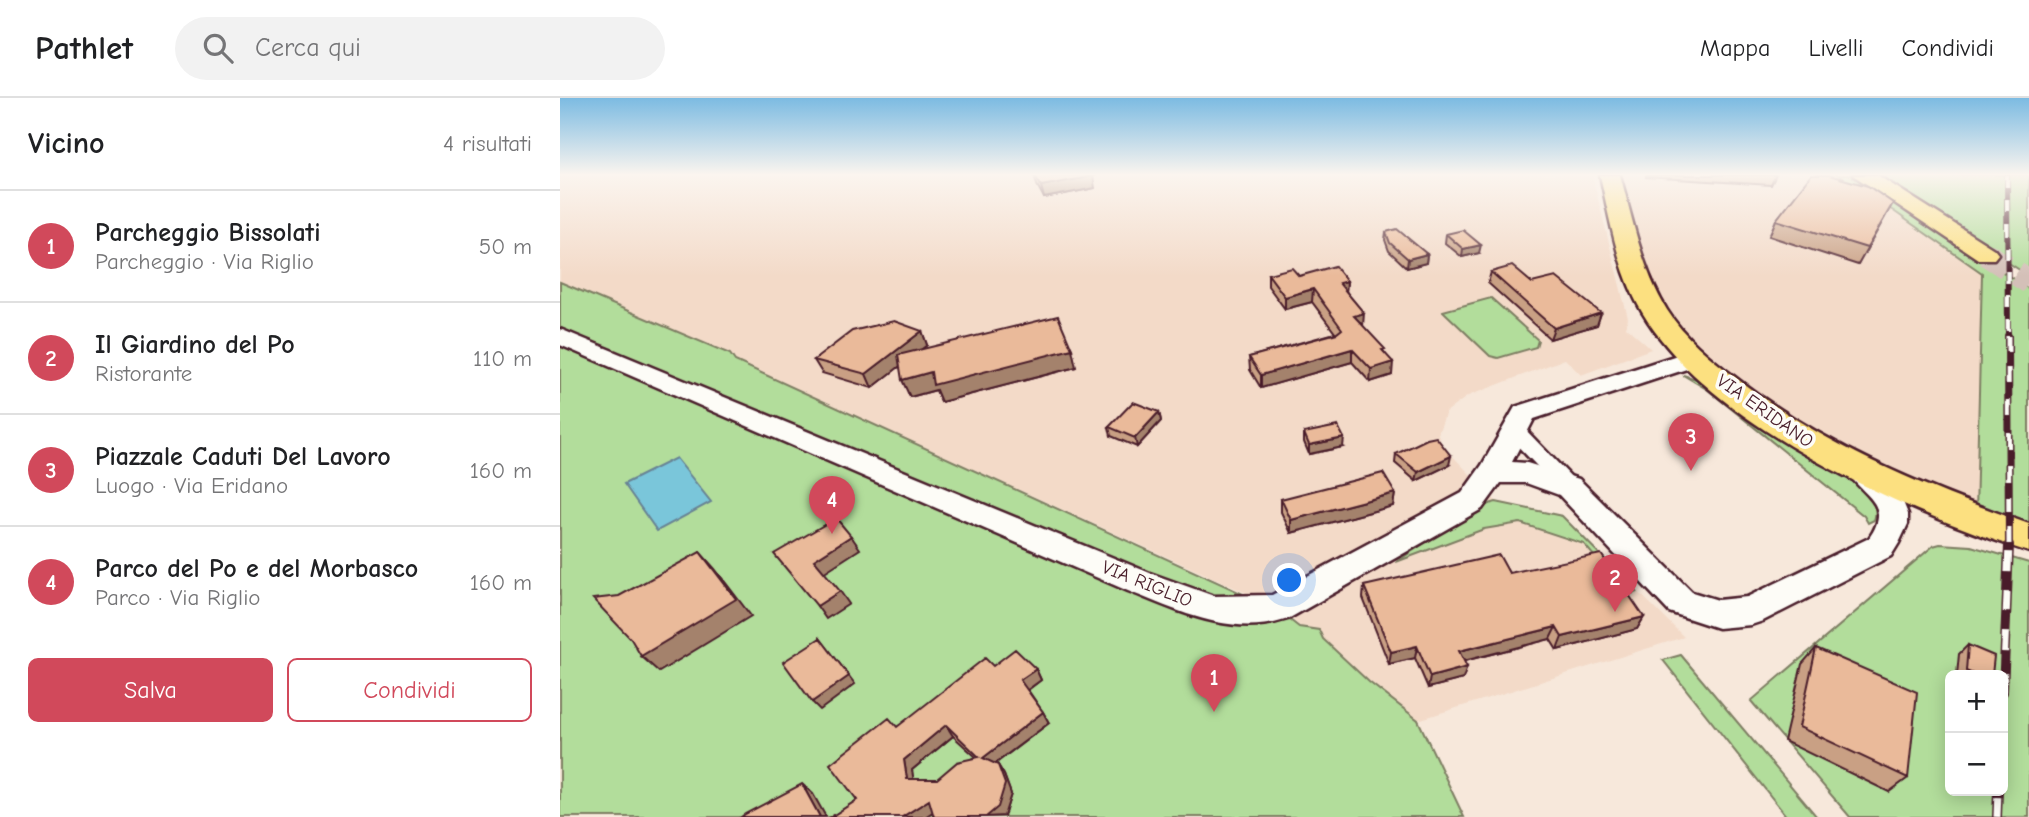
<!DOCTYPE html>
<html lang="it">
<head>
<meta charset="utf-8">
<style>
  :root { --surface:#fff; --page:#f2f2f2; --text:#202124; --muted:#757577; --line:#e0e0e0; --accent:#d1495b }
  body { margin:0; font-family:"Comic Neue",sans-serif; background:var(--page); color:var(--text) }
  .controls { position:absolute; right:21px; bottom:21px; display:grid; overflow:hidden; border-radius:10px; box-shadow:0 4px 18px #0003 }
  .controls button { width:63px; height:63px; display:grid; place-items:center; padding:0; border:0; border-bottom:2px solid var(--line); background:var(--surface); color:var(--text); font:35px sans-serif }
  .you { position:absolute; left:730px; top:483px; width:24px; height:24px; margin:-18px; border:5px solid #fff; border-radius:50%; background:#1a73e8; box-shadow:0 0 0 10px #1a73e833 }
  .badge { display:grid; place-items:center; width:46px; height:46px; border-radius:50%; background:var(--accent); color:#fff; font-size:23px; font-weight:700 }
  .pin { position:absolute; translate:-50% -58px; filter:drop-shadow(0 2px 4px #0008) }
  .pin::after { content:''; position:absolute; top:37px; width:24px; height:21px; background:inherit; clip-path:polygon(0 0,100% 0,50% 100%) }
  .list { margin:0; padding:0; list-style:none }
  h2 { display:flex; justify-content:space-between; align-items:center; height:91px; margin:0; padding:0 28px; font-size:30px }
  h2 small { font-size:23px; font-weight:400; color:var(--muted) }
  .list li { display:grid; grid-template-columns:46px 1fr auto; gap:21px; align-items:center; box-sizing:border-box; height:112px; padding:0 28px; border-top:2px solid var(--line) }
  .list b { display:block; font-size:26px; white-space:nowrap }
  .list p { margin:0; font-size:23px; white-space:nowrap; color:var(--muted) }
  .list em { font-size:23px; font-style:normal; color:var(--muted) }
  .actions { display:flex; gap:14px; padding:21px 28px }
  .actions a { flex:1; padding:16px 0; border:2px solid var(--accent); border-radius:10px; text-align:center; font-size:24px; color:var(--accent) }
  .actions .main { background:var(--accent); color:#fff }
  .icon { flex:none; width:38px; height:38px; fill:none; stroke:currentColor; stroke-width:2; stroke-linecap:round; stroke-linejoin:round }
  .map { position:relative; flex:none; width:1469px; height:719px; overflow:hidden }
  header { display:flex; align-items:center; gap:42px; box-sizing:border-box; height:98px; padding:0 35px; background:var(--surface); border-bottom:2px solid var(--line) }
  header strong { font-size:33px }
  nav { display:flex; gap:38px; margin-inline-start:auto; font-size:24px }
  .search { width:490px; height:63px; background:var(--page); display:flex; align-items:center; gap:18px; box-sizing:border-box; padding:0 24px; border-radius:38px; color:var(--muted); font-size:26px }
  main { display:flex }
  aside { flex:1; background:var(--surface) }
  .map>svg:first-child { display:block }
  .built { fill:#f3dac8 }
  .green { fill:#b2dd9b; stroke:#7e7e63; stroke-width:2; fill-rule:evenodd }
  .water { fill:#7ac6da; stroke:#678394; stroke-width:2 }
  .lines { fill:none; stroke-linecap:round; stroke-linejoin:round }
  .primary-tunnel { stroke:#d4c0b8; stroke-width:24; stroke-dasharray:24 12; stroke-linecap:butt }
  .street-casing { stroke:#4a1f2b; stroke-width:5 }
  .secondary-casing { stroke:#4a1f2b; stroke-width:5 }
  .primary-casing { stroke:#4a1f2b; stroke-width:5 }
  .street { fill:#fdfcf7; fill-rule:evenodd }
  .secondary { fill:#fdfcf7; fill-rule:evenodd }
  .primary { fill:#fce080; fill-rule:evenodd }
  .rail-far2-casing { stroke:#4a1f2b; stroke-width:6 }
  .rail-far1-casing { stroke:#4a1f2b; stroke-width:8 }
  .rail-casing { stroke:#4a1f2b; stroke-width:10 }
  .rail-far2 { stroke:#fdfcf7; stroke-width:4.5; stroke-dasharray:12; stroke-linecap:butt }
  .rail-far1 { stroke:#fdfcf7; stroke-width:5; stroke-dasharray:16; stroke-linecap:butt }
  .rail { stroke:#fdfcf7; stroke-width:7; stroke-dasharray:20; stroke-linecap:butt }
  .wall { fill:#c9a084; stroke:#4a1f2b; stroke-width:2; fill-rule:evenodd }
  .shaded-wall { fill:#a4826c; stroke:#4a1f2b; stroke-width:2 }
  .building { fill:#eaba9a; stroke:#4a1f2b; stroke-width:2; fill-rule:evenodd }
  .labels { text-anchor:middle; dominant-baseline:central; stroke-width:7; stroke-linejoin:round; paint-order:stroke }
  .street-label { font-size:19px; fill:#4a1f2b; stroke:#fdfcf7 }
</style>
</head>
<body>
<header>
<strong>Pathlet</strong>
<div class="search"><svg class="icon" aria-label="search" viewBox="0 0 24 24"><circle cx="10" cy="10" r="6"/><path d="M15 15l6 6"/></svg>Cerca qui</div>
<nav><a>Mappa</a><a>Livelli</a><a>Condividi</a></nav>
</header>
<main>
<aside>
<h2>Vicino<small>4 risultati</small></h2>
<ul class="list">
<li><span class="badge">1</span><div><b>Parcheggio Bissolati</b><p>Parcheggio · Via Riglio</p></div><em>50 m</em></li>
<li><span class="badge">2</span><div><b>Il Giardino del Po</b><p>Ristorante</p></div><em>110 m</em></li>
<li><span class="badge">3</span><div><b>Piazzale Caduti Del Lavoro</b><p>Luogo · Via Eridano</p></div><em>160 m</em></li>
<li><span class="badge">4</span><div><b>Parco del Po e del Morbasco</b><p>Parco · Via Riglio</p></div><em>160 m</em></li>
</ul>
<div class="actions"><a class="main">Salva</a><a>Condividi</a></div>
</aside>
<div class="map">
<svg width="1469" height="719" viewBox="0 0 1469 719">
  <rect width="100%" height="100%" fill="#f7e8db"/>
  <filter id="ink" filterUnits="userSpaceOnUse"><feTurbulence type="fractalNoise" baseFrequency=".0143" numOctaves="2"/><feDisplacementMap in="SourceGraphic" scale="14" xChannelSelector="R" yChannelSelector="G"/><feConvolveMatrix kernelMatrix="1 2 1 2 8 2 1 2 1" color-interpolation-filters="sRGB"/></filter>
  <g filter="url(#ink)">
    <path class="built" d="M0 77H1032L1068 220 1066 229 1091 251 1021 277 1005 261 908 298 886 314 878 336 882 347 936 403 1002 418 1124 539 858 622 715 508 0 184Z
      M1058 77H1278L1335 114 1422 175 1416 415 1271 348 1146 261 1095 204Z"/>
    <path class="green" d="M1278 77H1292L1469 191V442L1416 415 1422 175 1335 114Z
      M1312 77H1469V178Z
      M0 184 170 256 175 263 716 511 739 529 759 532 763 541 809 584 858 622 904 719H0Z
      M931 200 978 242 976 249 938 260 930 258 883 213Z
      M1123 277 1136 281C1168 303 1198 329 1232 350 1254 363 1283 372 1302 390 1311 400 1319 409 1314 422L1308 425 1304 418 1148 292Z
      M936 404 1002 418 1077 494 1067 497 1024 446 960 425 924 431 836 464 919 409Z
      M1380 446 1411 448 1469 465V719H1290L1191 603 1373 448ZM1390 577H1443V693H1390Z
      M1121 557 1257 719H1227L1103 562Z"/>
    <path class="water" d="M116 360 151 404 97 433 64 386Z"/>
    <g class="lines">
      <path class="primary-tunnel" d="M1426 156 1469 184"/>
      <defs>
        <path id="street" d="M955 327 962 328 1016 384 1019 389 1016 394 1009 396 1002 394 948 338 946 333 948 328Z"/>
        <path id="secondary" d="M0 231 590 475 654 498 712 497 902 395 922 367 955 309 1133 252 1142 254 1145 260 1142 266 974 321 952 364 967 365 1019 381 1132 494 1158 502 1187 499 1309 440C1334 405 1301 398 1286 372L1290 365 1300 362 1310 365 1341 399 1348 416V426L1339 445 1331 458 1203 523 1191 527 1158 530 1109 514 999 397 966 385H941L922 411 728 521C673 540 618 513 568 493L0 247Z"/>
        <path id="primary" d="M1040 77H1060C1073 122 1082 172 1107 212 1124 239 1150 260 1175 279 1263 348 1365 390 1469 426V454C1345 413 1151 330 1082 214 1058 173 1050 122 1040 77Z
          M1293 77H1317L1434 151 1438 156 1434 161H1418Z"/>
      </defs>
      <use href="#street" class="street-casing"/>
      <use href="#secondary" class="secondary-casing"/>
      <use href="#primary" class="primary-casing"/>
      <use href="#street" class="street"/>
      <use href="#secondary" class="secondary"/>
      <use href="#primary" class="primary"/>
      <defs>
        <path id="rail-far2" d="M1447 77 1448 240"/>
        <path id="rail-far1" d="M1448 238 1449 449"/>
        <path id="rail" d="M1443 594 1449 447
          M1437 719 1438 693"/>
      </defs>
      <use href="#rail-far2" class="rail-far2-casing"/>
      <use href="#rail-far1" class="rail-far1-casing"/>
      <use href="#rail" class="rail-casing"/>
      <use href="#rail-far2" class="rail-far2"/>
      <use href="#rail-far1" class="rail-far1"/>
      <use href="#rail" class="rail"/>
    </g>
    <path class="wall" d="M474 77 535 90 484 100 477 87Z
      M1086 77H1216L1211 87 1086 79Z
      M1333 105 1298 167 1209 138 1216 122Z
      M826 134 867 156 866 165 847 170 829 153 825 142Z
      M886 136 919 155 902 159 885 145Z
      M931 174 972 185 1041 215 1037 227 990 241 928 185Z
      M708 176 739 178 787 183 786 193 803 228 825 255 832 277 810 284 792 264 701 290 690 272 689 259 775 235 752 204 725 211 708 188Z
      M362 233 367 247 362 251 516 269 381 304 376 292 350 299 340 268 312 290 262 275 254 262Z
      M599 314 601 323 577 349 551 338 549 329Z
      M744 335 783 349 749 356 744 344Z
      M836 356 889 367 856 383 835 365Z
      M835 395 833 408 731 435 721 414V401Z
      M949 475 1084 519 1077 531 997 552 990 541 904 563 903 581 868 590 855 560 829 566 803 500 804 488Z
      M1408 547 1432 577H1397L1399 556Z
      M1256 550 1348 680 1329 694 1224 643 1242 566Z
      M433 568 476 571 481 582 468 592 483 614 489 625 435 666 438 667 444 677 451 696 444 718 374 719 372 714 365 719H271L297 702 337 629ZM393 638 416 659 377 681H353L352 672Z"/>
    <path class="shaded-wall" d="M533 78 535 90 484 100 481 88Z
      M921 147 919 155 902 159 903 151Z
      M867 156 866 165 847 170 848 161Z
      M787 183 786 195 779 185Z
      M753 191 752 204 725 211V199Z
      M804 215 803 228 794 218Z
      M1041 215 1037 227 990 241 994 230Z
      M362 233 367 247 312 290 306 276Z
      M512 251 516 269 381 304 376 292 350 299 342 282 371 274Z
      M792 251V264L701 290V277Z
      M833 264 832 277 810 284 811 271Z
      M599 314 601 323 577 349 575 340Z
      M784 340 783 349 749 356V347Z
      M891 358 889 367 856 383 858 374Z
      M835 395 833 408 731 435V422Z
      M291 438 300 451 263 475 254 462Z
      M140 454 155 471 191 518 99 574 81 558Z
      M280 493 289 506 266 521 257 508Z
      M1084 519 1077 531 997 552 1002 539Z
      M996 529 990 541 896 565 899 553Z
      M260 540 295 586 260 612 252 604Z
      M857 548 855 560 829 566 831 554Z
      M907 569 903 581 868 590 870 579Z
      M476 571 481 582 466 593 460 582Z
      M483 614 489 625 429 670 423 660Z
      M386 627 393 638 352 672 355 691 347 681 344 662Z
      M438 667 444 677 451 696 444 718 426 719Z
      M242 686 253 696 266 719H260Z
      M369 702 377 711 365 719H342Z"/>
    <path class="building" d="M475 77H532L533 78 481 88Z
      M1251 77H1269L1308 88 1333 105 1307 150 1216 122Z
      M837 131 867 156 848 161 830 145 826 134Z
      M903 132 921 147 903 151 886 136Z
      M775 168 787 183 779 185 804 215 794 218 825 251 822 252 833 264 811 271 792 251 701 277 689 259 777 235 782 231 753 191 725 199 708 176 732 170 739 178Z
      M952 168 972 185 996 179 1041 215 994 230 931 174Z
      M498 218 512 251 373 287 371 274 342 282 338 257Z
      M334 223 362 233 306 276 254 262 292 233Z
      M573 304 599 314 575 340 549 329Z
      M778 328 784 340 749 347 744 335Z
      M876 339 891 358 858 374 836 356 867 341Z
      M823 375 835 395 731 422 721 401Z
      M276 420 291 438 254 462 280 493 257 508 214 456Z
      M140 454 176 501 81 558 71 541 33 501 59 498Z
      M1041 456 1084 519 1002 539 996 529 899 553 907 569 870 579 857 548 831 554 804 488 939 457 949 475Z
      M260 540 289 578 252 604 223 564Z
      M1408 547 1434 558 1432 577H1415L1406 573Z
      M1256 550 1357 594 1348 680 1239 629Z
      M455 551 476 571 460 582 483 614 423 660 438 667 445 686 438 709 426 719H374L369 702 342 719H271L297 702 270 666 329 620 337 629 425 560 433 568ZM386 627 419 659 397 664 377 681H347L344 662Z
      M242 686 260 719H181L185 716Z"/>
  </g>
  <linearGradient id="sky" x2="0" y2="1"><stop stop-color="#7cbbe2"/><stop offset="0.43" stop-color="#fbf5ef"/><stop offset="1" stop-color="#fbf5ef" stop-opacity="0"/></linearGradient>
  <rect width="1469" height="178" fill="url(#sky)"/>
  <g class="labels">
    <g class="street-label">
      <text transform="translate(1205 313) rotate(35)">VIA ERIDANO</text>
      <text transform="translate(587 486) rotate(22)">VIA RIGLIO</text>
    </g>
  </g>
</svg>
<div class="controls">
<button>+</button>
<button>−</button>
</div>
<div class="you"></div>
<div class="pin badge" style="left:654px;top:614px">1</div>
<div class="pin badge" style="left:1055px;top:514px">2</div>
<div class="pin badge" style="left:1131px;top:373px">3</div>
<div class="pin badge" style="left:272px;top:436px">4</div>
</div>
</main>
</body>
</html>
